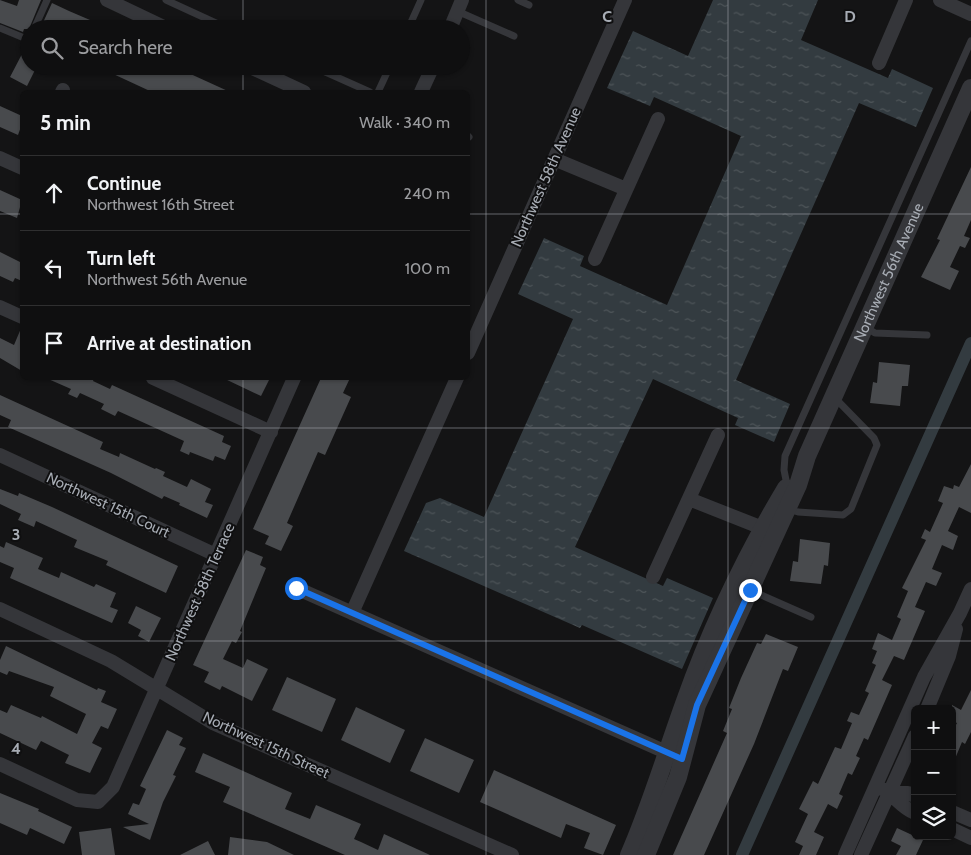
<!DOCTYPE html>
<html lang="en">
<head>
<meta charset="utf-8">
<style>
  :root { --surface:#0f0f10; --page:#181819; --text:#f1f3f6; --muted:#9b9c9f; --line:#2f2f30 }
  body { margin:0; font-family:Cabin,sans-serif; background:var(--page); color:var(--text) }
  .controls { position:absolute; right:15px; bottom:15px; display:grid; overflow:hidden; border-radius:8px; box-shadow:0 1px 4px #0004 }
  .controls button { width:45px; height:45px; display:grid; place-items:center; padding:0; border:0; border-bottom:1px solid var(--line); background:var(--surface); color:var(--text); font:25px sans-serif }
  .stop { position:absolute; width:15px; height:15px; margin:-11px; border:4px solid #1a73e8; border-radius:50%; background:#fff }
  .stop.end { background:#1a73e8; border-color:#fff; box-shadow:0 1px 5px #0008 }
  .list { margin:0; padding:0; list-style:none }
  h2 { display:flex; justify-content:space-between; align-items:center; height:65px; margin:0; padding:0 20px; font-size:21px }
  h2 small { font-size:16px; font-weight:400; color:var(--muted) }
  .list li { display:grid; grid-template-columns:32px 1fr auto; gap:15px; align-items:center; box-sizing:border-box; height:75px; padding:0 20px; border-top:1px solid var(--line) }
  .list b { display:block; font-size:19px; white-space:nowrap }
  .list p { margin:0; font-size:16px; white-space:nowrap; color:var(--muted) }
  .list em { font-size:16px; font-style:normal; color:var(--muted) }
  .icon { flex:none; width:28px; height:28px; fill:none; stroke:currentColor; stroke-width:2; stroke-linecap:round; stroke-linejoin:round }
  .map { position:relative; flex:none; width:971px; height:855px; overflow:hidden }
  .search { position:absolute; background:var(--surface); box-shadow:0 1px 4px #0004; left:20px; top:20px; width:450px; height:55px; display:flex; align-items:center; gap:12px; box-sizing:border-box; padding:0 18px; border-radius:28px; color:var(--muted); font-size:19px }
  .panel { position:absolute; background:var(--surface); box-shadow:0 1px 4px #0004; left:20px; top:90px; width:450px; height:290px; border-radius:8px }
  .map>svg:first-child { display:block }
  .water { fill:url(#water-ripples) }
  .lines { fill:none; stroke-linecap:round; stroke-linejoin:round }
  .canal { stroke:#333b40; stroke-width:12 }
  .building { fill:#484a4d }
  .service { stroke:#35363a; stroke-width:7 }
  .minor { stroke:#35363a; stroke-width:14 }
  .tertiary { stroke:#35363a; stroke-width:18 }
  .route { stroke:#1a73e8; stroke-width:6 }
  .grid { fill:none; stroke:#a7acb4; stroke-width:1; stroke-opacity:0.55 }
  .labels { text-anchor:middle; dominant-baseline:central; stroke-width:4; stroke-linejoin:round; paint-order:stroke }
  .street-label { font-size:15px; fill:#a7acb4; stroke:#0f0f10 }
  .grid-label { font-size:16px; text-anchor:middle; font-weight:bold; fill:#a7acb4; stroke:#0f0f10; stroke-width:4; stroke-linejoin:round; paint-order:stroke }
</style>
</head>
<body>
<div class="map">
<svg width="971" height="855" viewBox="0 0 971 855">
  <defs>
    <pattern id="water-ripples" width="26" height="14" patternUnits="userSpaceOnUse" patternTransform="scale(1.25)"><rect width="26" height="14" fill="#333b40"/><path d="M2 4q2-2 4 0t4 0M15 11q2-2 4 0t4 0" fill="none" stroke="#4e5559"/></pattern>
  </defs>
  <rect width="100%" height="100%" fill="#141415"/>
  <path class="water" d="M713 0H818L801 40 888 78 892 69 933 88 916 127 859 103 736 380 790 404 774 442 735 425 738 418 653 379 575 547 663 586 667 578 713 598 682 669 582 625 580 628 404 551 426 503 440 498 484 517 573 319 518 294 544 238 584 256 580 266 667 305 741 136 654 97 650 106 607 88 633 31 688 56Z"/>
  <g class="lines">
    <path class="canal" d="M742 855 971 343"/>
  </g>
  <path class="building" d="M0 0 17 6 19 0H41L29 29H24L23 32 0 23Z
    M52 3 69 11 111 29H40Z
    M22 54 29 57V66H37L27 86 10 77Z
    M96 66H173L230 92H152Z
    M0 106 22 116V124L18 135 0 127Z
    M971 167V220L964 236 970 238 965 248 960 246 950 267 959 271 950 290 921 277 940 240 937 239Z
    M0 190 22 200 17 218 0 211Z
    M0 252 22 263V281L15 278 13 282 0 276Z
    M22 326V371L0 358V338L14 345Z
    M879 362 910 365 908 386H902L900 406 870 403 873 382 877 383Z
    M46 378H94L93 381 110 389 112 385 224 436 222 442 231 446 225 460 215 456 213 461 190 452 189 455 180 451 184 441 118 411 115 416 101 409 104 404 80 393 77 398 68 394 71 389Z
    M223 378H270L261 396Z
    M321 378H350L343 393 351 397 325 455 318 452 287 523 293 526 281 551 265 544 269 536 253 529Z
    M0 395 103 442 100 449 119 457 120 453 155 469 156 468 165 472 163 476 187 487 191 479 211 489 205 502 213 505 207 518 179 505 180 503 164 496 162 499 111 473 8 427 11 420 0 415Z
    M971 464V513L959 507 948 531 958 536 953 550 942 545 932 569 942 573 936 586 926 582 915 607 925 611 904 660 894 656 882 680 892 685 868 740 864 738 856 756 860 758 852 775 848 773 839 794 843 796 837 809 828 804 814 832 824 837 816 855H799L803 846 795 842 808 814 799 809 813 781 818 784 835 747 841 749 852 723 847 721 851 712 859 715 869 693 865 691 876 665 872 663 877 651 872 649 878 633 892 640 901 619 897 617 908 591 902 588 926 540 921 538 925 529 930 532 943 503 938 501 944 486 953 489 954 485 959 487Z
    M0 489 18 496 19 493 52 507 178 566 166 593 106 565 108 561 74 547 77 540 36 521 34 527 18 520 21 514 0 504Z
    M800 539 830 543 828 566 824 565 821 584 790 581 793 561 798 562Z
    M6 542 43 558 38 569 59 578 61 572 94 587 96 584 116 593 110 607 118 610 112 623 10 578 14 568 0 562V546L4 548Z
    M246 550 263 557 260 565 266 568 240 631 242 632 236 643 232 641 223 659 243 668 247 659 268 669 252 701 222 686 220 690 204 682 209 672 193 665Z
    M136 606 161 618 149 642 138 636 141 630 128 623Z
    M766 634 798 647 788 671 783 669 754 744 704 855H673L727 733 723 731 732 709 729 708 741 678 757 643 761 644Z
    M6 646 97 690 98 688 106 691 101 702 117 709 108 729 101 726 92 743 102 748 90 773 65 763 69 755 41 741 36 750 0 733V710L7 713 11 705 41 718 42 716 77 734 86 714 50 696 54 687 9 671 7 675 0 672V660Z
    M287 677 336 699 322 732 272 710Z
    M971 690V732L965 744 962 742 952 766V732L957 723 952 721V705L961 710Z
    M356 707 405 730 390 763 341 740Z
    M167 730 183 738 179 745 186 748 173 775 176 776 163 802 150 840 123 827 149 824 128 814 133 803 139 805 146 789 140 786Z
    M425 738 474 760 459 793 410 771Z
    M203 753 292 793 285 809 310 819 316 805 361 824 354 839 361 842 378 850 384 834 430 855H345L223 802 230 787 195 772Z
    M494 770 616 825 603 855 584 848 590 833 566 824 561 838 480 802Z
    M0 793 39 809 38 811 72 827 64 844 30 828 27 835 0 823Z
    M111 828 115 855H82L79 832Z
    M897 828 923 840 916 855H896L901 846 891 841Z
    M230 837 267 842 294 855H228Z
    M208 841 215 855H180Z"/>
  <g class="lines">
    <path class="service" d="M166 0 229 29
      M518 0 529 5
      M457 11 514 36
      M0 28 29 40
      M34 29 47 0
      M408 29 421 0
      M312 66 370 92
      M378 92 390 66
      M468 136 469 137
      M865 327 875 333 927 335
      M787 485 784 470 785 456 971 41
      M788 509 798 512 843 515 851 509 877 445 874 438 835 398
      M750 590 811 617"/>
    <path class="minor" d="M107 0 168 29
      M940 0 971 14
      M450 29 462 0
      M879 63 906 0
      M248 66 304 92
      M62 92 63 90
      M421 92 433 66
      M0 158 22 168
      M554 159 626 189
      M595 259 658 119
      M0 307 22 317
      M468 353 625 0
      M153 378 271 432
      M0 455 216 555
      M689 499 770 531
      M653 577 718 435
      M296 588 675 756
      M0 609 111 661 213 723 512 855
      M352 613 457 378
      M927 709 949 656 956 629
      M0 764 77 800 98 802 113 787 294 378
      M882 789C895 795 900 807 915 813
      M890 793H908L915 796
      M952 812 971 820
      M952 829 971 838
      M845 855 924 677 960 613 971 589
      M861 855 915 736"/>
    <g class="tertiary">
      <path d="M629 855C651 805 666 753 685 701 711 628 746 555 786 488"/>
      <path id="s1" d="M646 855 678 777 697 705 798 485 807 456 971 88"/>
    </g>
  </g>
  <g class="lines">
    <path class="route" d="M296 588 682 759 697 705 750 590"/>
  </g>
  <path class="grid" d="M243 0V29M486 0V855M728 0V855M243 66V92M0 214H22M468 214H971M243 378V855M0 428H971M0 641H971"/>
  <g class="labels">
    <g class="street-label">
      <text transform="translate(546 177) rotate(-66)">Northwest 58th Avenue</text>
      <text stroke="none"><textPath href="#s1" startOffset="632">Northwest 56th Avenue</textPath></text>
      <text transform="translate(108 505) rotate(25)">Northwest 15th Court</text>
      <text transform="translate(200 592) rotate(-66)">Northwest 58th Terrace</text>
      <text transform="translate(266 745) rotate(25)">Northwest 15th Street</text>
    </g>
  </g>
  <g class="grid-label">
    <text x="607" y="22">C</text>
    <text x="850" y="22">D</text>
    <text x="16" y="540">3</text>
    <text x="16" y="754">4</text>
  </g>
</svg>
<div class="controls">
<button>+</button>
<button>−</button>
<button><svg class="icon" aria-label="layers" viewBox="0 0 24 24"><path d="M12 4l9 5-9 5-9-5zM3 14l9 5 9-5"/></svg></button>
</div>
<div class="stop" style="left:296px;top:588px"></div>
<div class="stop end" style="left:750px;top:590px"></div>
<div class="search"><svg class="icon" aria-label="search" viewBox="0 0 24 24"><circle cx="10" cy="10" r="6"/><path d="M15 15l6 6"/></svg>Search here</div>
<section class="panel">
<h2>5 min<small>Walk · 340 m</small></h2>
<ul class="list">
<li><svg class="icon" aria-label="ahead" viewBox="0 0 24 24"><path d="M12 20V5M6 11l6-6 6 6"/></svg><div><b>Continue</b><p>Northwest 16th Street</p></div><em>240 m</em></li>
<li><svg class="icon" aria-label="left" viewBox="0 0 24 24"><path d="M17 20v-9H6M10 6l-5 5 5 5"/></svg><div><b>Turn left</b><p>Northwest 56th Avenue</p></div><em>100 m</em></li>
<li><svg class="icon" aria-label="arrive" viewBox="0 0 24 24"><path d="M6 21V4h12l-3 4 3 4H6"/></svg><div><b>Arrive at destination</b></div></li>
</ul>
</section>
</div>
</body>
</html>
